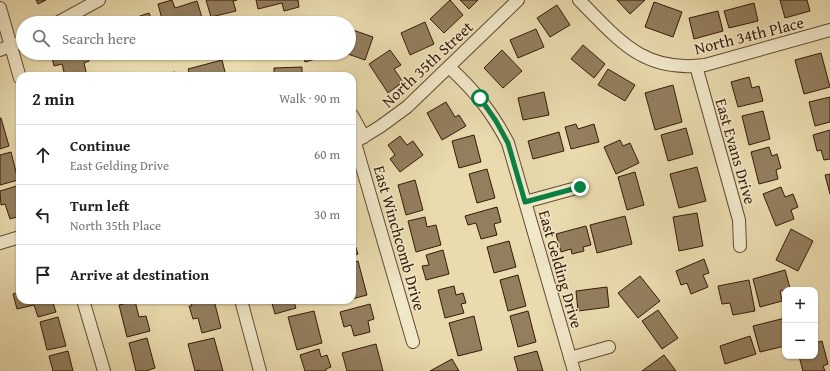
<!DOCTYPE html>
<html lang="en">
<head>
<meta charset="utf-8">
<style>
  :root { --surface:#fff; --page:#f2f2f2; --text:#222; --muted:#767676; --line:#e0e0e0 }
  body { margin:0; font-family:"Gentium Book Plus",serif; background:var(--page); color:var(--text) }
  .controls { position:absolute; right:12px; bottom:12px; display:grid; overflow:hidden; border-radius:8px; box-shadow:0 1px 3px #0004 }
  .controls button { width:36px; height:36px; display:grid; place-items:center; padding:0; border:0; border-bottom:1px solid var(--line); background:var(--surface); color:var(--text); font:20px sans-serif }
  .stop { position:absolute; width:12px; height:12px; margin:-9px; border:3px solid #0b8043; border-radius:50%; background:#fff }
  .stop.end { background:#0b8043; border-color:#fff; box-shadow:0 1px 4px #0008 }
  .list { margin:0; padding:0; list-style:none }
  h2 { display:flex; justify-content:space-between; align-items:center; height:52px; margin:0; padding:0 16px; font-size:17px }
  h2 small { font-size:13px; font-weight:400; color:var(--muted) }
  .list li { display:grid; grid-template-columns:26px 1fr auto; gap:12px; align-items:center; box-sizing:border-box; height:60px; padding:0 16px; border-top:1px solid var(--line) }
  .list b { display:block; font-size:15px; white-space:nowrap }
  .list p { margin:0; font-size:13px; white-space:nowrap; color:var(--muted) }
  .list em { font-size:13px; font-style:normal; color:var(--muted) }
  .icon { flex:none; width:22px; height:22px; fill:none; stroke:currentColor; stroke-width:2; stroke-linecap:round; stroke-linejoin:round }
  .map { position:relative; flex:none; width:830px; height:371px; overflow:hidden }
  .search { position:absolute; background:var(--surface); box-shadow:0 1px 3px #0004; left:16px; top:16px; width:340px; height:44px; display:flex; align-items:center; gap:10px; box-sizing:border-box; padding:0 14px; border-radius:22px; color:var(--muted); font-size:15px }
  .panel { position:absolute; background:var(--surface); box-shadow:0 1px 3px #0004; left:16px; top:72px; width:340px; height:232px; border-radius:12px }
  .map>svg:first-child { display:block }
  .building { fill:#937e5e; stroke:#361a07 }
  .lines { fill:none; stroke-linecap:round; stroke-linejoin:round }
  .minor-casing { stroke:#634a31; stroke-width:14 }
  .minor { stroke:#f1e8ca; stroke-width:12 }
  .route { stroke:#0b8043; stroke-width:5 }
  .labels { text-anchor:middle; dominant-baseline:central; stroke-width:3; stroke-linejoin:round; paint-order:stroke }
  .street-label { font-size:16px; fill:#361a07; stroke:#f1e8ca }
</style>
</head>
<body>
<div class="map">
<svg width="830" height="371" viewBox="0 0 830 371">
  <rect width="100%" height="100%" fill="#e9dbae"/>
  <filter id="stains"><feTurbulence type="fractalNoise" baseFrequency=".005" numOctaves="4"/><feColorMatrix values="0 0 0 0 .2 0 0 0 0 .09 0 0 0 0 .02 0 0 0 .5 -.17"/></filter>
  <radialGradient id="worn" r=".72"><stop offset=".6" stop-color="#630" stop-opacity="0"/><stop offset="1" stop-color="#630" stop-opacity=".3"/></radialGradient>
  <path class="building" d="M36 0H46L38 4Z
    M172 0 175 8 197 1 203 21 196 23H163L158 4Z
    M206 0H237L233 1 236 11 211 17Z
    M256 0H298L299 7 284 11 282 3 258 9Z
    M450 0 463 15 444 33 430 19Z
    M460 0H478L469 9Z
    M617 0H645L630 14Z
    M780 0H807L810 11 785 18Z
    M654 2 682 12 673 37 645 27Z
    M754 3 758 21 729 28 724 11Z
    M557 5 570 25 550 37 537 18Z
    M718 11 723 31 694 39 689 18Z
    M149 13 153 23H119Z
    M425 22 434 44 410 55 401 33Z
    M350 29 373 37 365 60 345 53H349Z
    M536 29 544 47 518 58 510 40Z
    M583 45 605 64 594 78 571 59Z
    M390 50 401 65 394 69 403 82 388 93 369 64Z
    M502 50 522 71 503 88 484 68Z
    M51 53H87L89 61 84 63 87 76H65L62 64 54 66Z
    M303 53H336L305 62Z
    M821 53 830 87 804 94 795 60Z
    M222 60 226 76H190L188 69Z
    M302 67V76H274V68Z
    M608 69 635 85 625 101 598 85Z
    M175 72 176 76H158Z
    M749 77 752 88 759 86 763 101 738 107 731 82Z
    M673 85 682 122 655 130 645 93Z
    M544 92 549 115 523 120 518 98Z
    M830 97V122L815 126 809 102Z
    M446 102 455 117 459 115 466 126 442 140 427 113Z
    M763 111 770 139 749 145 742 116Z
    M0 118H1L9 146 0 149Z
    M576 124 578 129 594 124 599 142 571 149 565 127Z
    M686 128 693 154 668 161 661 135Z
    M830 130V159L824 160 821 150 817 151 813 135Z
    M559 132 564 151 533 159 528 141Z
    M474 135 481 162 459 168 452 141Z
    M400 136 407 145 413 141 423 155 400 172 390 159 395 155 388 145Z
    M620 140 623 146 630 143 639 163 616 174 604 147Z
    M769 147 772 156 777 154 781 168 776 170 778 179 759 184 751 152Z
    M11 152 18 180 0 185V155Z
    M697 167 706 201 679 208 670 174Z
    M487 169 495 198 477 203 469 174Z
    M635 172 644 205 627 210 618 177Z
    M830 174V194L825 175Z
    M415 180 423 210 406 215 398 185Z
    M20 185V216L10 219 5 204 1 205 0 191Z
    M781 187 785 197 793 194 798 207 791 210 794 219 776 226 763 194Z
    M497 207 501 222 494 224 497 235 481 239 476 223 468 225 465 216Z
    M697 213 703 246 679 251 673 217Z
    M625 216 632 244 597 253 590 225Z
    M425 217 427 227 436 225 441 245 416 252 408 221Z
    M586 226 591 245 583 247 584 251 572 254 571 249 561 252 556 234Z
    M791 229 813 241 798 271 776 260Z
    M509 241 516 267 494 273 487 247Z
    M355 245 358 254 352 256V246Z
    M443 250 449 274 426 280 422 266 429 265 426 255Z
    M704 259 709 273 703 275 708 287 691 294 687 283 681 285 676 271Z
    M358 261 367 295 352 299V263Z
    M785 270 790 288 780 291 782 301 760 307 753 279Z
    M518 275 526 306 508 311 500 280Z
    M640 276 660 301 638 318 618 293Z
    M749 280 755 311 733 315 730 303 722 304 718 286Z
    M454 286 456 295 463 293 466 303 461 304 464 313 445 318 438 290Z
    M607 287 609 307 578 311 576 291Z
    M20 292V300H52L56 312 38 317 34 305 17 309 13 294Z
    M190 300H214L221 328 202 333 198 318 193 319 189 306H192Z
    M271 300H300L294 302 296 308 275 314Z
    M135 301 139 317 146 316 150 331 127 337 119 305Z
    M370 304 374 319 368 321 370 332 354 336 351 325 344 327 340 312Z
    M658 310 678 338 662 349 642 321Z
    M314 311 322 343 297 350 288 317Z
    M528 311 536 342 518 347 510 316Z
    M474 316 482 350 458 356 449 323Z
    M58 317 66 346 47 350 40 322Z
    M785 318V346L760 352 753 326Z
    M750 336 756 354 725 364 720 346Z
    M147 338 155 368 146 371H136L129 343Z
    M214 338 223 371H200V370L195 371 188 344Z
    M822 341 828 364 823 366 825 371H803L799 356H815V343Z
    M376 344 383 371H347L342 353Z
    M319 349 321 357 327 355 331 367 326 369V371H305L300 355Z
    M68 351 73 371H53L49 356Z
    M537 351 543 371H518L514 357Z
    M664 355 676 371H642Z
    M452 359 459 371H430Z"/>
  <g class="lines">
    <defs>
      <path id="minor" d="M579 0C619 40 643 73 705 65L830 30
        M0 8 20 78
        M57 23 99 0
        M0 50 23 41
        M696 66 739 220 740 246
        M449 67C475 91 492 112 508 143L574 371
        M352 115 364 137
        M355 143 413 342
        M352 144 381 126 407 107 518 0
        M525 202 580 187
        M0 243 20 237
        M83 300 104 371
        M241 300 260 371
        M570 358 609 347"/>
    </defs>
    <use href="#minor" class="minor-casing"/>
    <use href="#minor" class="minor"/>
  </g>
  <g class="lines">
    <path class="route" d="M480 98 496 121 508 143 525 202 580 187"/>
  </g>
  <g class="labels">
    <g class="street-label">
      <text transform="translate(749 35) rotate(-14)">North 34th Place</text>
      <text transform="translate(427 64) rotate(-43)">North 35th Street</text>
      <text transform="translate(736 151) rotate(74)">East Evans Drive</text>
      <text transform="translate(400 238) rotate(74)">East Winchcomb Drive</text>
      <text transform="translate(561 269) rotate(74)">East Gelding Drive</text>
    </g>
  </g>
  <rect width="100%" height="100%" filter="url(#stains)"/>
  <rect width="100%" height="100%" fill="url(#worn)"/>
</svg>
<div class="controls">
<button>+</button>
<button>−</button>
</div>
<div class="stop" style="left:480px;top:98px"></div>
<div class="stop end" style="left:580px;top:187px"></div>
<div class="search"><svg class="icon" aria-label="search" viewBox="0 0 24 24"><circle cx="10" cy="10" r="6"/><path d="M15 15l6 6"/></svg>Search here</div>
<section class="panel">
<h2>2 min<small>Walk · 90 m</small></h2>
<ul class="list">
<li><svg class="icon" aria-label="ahead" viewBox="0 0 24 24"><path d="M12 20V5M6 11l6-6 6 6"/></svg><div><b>Continue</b><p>East Gelding Drive</p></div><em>60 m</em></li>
<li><svg class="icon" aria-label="left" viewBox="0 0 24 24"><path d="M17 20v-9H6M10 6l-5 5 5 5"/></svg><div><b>Turn left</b><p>North 35th Place</p></div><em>30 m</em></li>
<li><svg class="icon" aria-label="arrive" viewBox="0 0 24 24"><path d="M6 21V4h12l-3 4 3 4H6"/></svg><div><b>Arrive at destination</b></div></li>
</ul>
</section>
</div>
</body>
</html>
